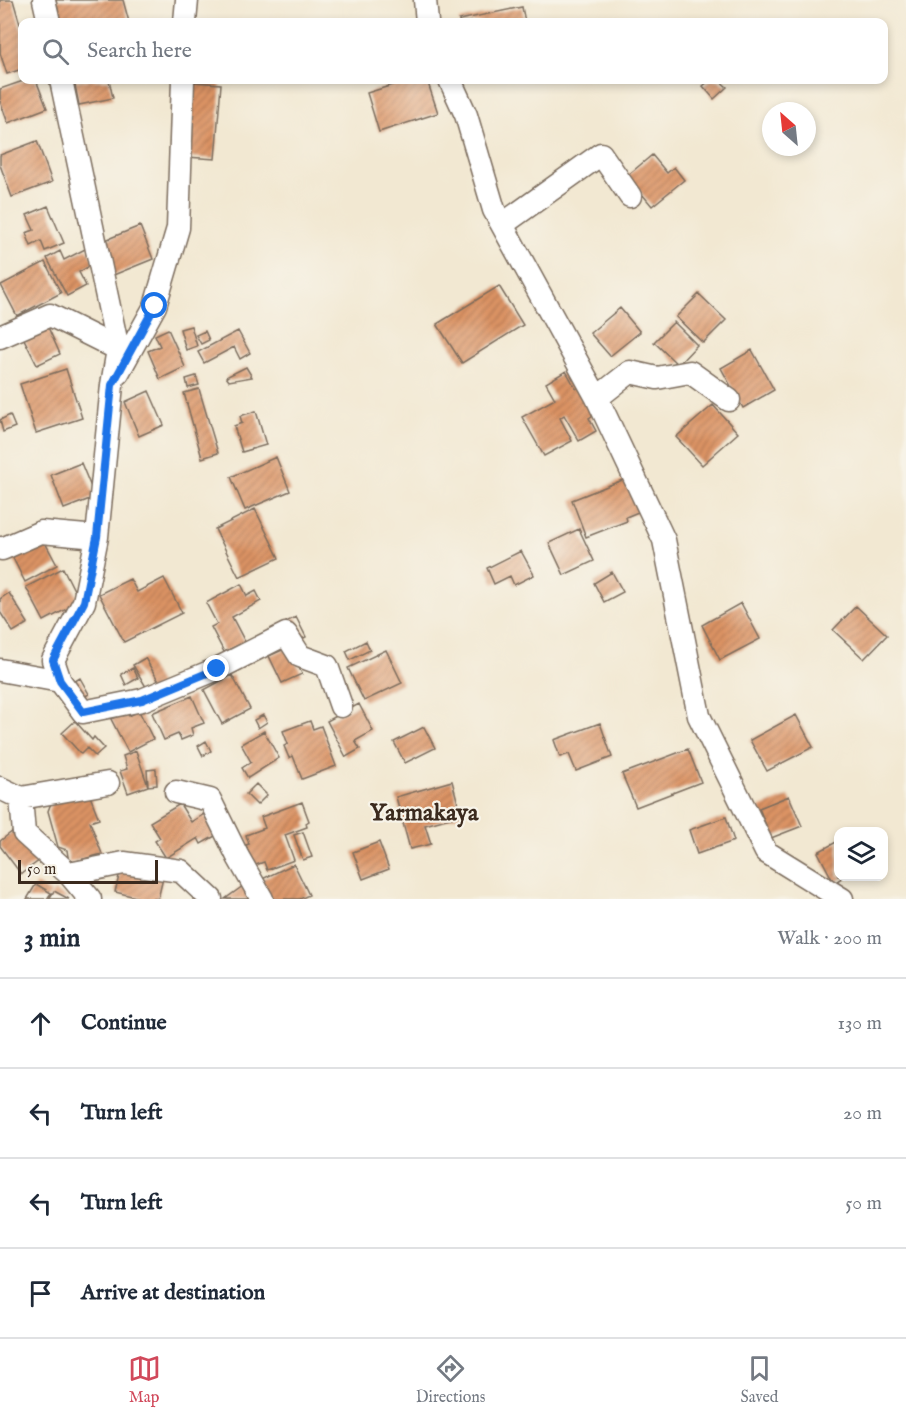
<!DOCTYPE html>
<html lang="en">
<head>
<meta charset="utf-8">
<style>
  :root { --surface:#fff; --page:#f2f2f3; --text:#1f2937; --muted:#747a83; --line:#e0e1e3; --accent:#d1495b }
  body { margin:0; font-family:"IM FELL English",serif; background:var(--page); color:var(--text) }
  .controls { position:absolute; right:18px; bottom:18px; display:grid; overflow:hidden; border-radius:12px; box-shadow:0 3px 9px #0003 }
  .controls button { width:54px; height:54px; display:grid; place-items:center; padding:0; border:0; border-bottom:2px solid var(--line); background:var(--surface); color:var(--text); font:30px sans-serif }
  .compass { position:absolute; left:762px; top:102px; width:54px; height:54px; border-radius:50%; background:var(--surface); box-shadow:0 3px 9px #0003; rotate:333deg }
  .scale { position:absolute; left:18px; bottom:15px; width:140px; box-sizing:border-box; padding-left:6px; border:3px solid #3b2a1e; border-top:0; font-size:16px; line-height:21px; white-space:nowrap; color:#3b2a1e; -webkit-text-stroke:4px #f7f3e8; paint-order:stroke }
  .stop { position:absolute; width:18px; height:18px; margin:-14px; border:4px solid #1a73e8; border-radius:50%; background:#fff }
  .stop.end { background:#1a73e8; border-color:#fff; box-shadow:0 2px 6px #0008 }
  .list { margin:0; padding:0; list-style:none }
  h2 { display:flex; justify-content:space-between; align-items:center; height:78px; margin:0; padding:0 24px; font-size:26px }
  h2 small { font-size:20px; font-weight:400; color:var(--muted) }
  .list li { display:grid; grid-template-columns:39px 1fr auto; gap:18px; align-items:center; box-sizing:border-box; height:90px; padding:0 24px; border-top:2px solid var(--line) }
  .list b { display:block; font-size:22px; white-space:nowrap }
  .list em { font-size:20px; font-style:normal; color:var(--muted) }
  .icon { flex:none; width:33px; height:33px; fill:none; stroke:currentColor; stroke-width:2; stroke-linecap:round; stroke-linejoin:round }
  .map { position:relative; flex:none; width:906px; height:899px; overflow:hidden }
  .search { position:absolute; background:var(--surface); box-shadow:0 3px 9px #0003; left:18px; right:18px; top:18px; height:66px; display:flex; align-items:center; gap:15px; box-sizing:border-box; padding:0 21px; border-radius:12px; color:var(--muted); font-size:22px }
  .sheet { height:438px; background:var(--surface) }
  nav { display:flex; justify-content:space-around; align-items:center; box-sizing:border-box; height:84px; border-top:2px solid var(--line); background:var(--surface); font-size:16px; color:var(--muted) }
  nav a { display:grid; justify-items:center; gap:3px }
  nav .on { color:var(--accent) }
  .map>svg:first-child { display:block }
  .building { fill:url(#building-hatch) }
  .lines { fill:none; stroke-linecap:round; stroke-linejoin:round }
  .minor-casing { stroke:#7b6c5d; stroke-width:25 }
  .minor { stroke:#fff; stroke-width:22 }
  .route { stroke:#1a73e8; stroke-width:8 }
  .labels { text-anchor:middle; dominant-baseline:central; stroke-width:4.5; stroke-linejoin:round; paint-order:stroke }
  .quarter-label { font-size:24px; font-weight:bold; fill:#3b2a1e; stroke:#f7f3e8 }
</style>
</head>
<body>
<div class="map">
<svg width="906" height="899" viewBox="0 0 906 899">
  <defs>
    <pattern id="building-hatch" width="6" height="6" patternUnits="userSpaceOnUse" patternTransform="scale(1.5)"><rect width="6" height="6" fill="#db9364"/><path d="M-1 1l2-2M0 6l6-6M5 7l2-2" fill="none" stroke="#b37852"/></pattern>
  </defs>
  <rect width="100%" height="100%" fill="#f7f3e8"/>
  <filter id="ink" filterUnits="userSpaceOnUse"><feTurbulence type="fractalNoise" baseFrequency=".0167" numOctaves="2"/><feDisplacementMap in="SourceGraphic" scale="12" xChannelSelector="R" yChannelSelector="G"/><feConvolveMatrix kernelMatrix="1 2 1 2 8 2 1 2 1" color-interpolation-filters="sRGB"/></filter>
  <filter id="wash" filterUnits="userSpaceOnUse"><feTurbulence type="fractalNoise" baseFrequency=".008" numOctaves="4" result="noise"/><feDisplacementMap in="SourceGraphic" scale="24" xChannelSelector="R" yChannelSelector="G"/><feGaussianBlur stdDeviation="1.35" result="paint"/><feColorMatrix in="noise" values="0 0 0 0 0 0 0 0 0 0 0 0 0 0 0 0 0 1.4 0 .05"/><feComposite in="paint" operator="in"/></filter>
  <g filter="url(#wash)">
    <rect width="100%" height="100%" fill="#f2e8d2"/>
    <g id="blocks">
      <path class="building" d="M0 0H13L22 31V69L7 74 0 53Z
        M53 0H123L129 22H59Z
        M522 7 525 22H459V20Z
        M26 80H36L47 108 8 123 0 101V89Z
        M74 80H109L113 98 79 105Z
        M409 80H427L438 113 379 132 367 93Z
        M710 80H719L727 87 714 99 703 86Z
        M193 82 221 84 215 159 187 157Z
        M37 141 52 182 12 197 0 165V155Z
        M652 155 667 173 674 167 684 180 652 206 627 176Z
        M48 206 64 243 45 251 41 241 31 246 26 233 34 230 27 215Z
        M140 226 153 259 111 276 98 243Z
        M87 248 95 263 79 272 86 286 67 296 47 258 60 251 64 260Z
        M45 262 61 293 17 316 1 285Z
        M499 286 523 325 462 363 437 324Z
        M699 294 726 320 703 343 676 317Z
        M620 308 640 332 610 356 590 333Z
        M674 322 697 345 678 365 654 342Z
        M47 325 60 354 37 365 23 337Z
        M191 326 197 346 186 350 180 329Z
        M168 329 185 367 160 379 148 351 160 346 155 335Z
        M205 331 209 340 201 344 196 335Z
        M238 331 250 353 240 359 234 347 204 363 198 352Z
        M752 350 774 390 743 408 721 368Z
        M246 367 252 377 229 381 226 377Z
        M66 369 82 418 36 433 20 384Z
        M566 371 576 389 580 386 595 414 589 418 596 431 579 441 564 415 560 418 572 441 544 456 522 417 555 399 546 383Z
        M196 376 199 385 188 388 186 379Z
        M199 389 218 453 202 458 184 393Z
        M149 391 164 425 139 436 125 402Z
        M713 405 738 433 702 465 676 437Z
        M256 411 266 445 242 452 234 426 242 423 240 416Z
        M10 415 15 427 3 432 0 420Z
        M276 457 290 491 245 510 231 477Z
        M81 463 95 497 64 509 51 475Z
        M625 479 638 512 626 517 627 521 586 537 572 500Z
        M255 509 279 558 239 577 215 529Z
        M579 529 594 561 564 575 549 543Z
        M42 537 57 565 25 582 11 554Z
        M521 551 534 575 514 585 510 576 494 584 487 568Z
        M63 568 80 602 44 621 26 587Z
        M612 572 623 592 604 602 594 583Z
        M164 578 182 613 124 642 99 594 130 579 137 592Z
        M241 584 247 596 256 591 261 601 232 617 245 642 224 652 211 627 217 624 206 603Z
        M9 593 28 623 13 632 0 612V599Z
        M741 603 760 639 720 660 702 625Z
        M856 606 887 635 864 659 833 630Z
        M296 617 306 637 296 642 286 622Z
        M366 641 370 650 350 660 346 651Z
        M289 647 302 674 282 683 269 656Z
        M386 650 402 683 364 701 348 668Z
        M145 658 161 685 149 692 133 665Z
        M133 668 138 678 126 685 121 674Z
        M232 675 250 709 222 724 204 690Z
        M80 678 89 694 79 700 70 684Z
        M192 696 204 723 191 728 193 735 181 740 178 734 164 740 152 713Z
        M359 704 373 731 355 741 360 749 346 757 327 721Z
        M127 711 129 716 139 711 153 739 128 752 111 719Z
        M263 715 267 722 258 728 254 720Z
        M796 715 813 747 767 771 750 740Z
        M75 721 92 740 94 737 104 748 95 756 87 748 81 754 62 733Z
        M310 721 313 729 321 726 336 766 302 779 293 756 289 758 284 746 288 744 283 731Z
        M600 723 612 757 576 771 569 754 560 757 554 740Z
        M424 727 435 748 405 763 394 742Z
        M264 731 279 758 248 778 242 768 251 762 241 744Z
        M206 741 211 751 203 756 198 746Z
        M688 749 701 782 636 807 622 774Z
        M136 751 148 786 128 793 120 771 127 769 123 756Z
        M156 769 157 785 148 786 147 770Z
        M452 781 461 815 425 825 431 844 410 849 396 797Z
        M256 784 267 795 257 805 246 794Z
        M90 796 99 819 90 822 102 854 69 863 67 850 58 847 48 811 53 798Z
        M789 796 802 826 771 838 759 808Z
        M302 802 309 821 306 823 307 827 285 835 294 860 267 870 264 862 253 866 246 845 249 844 246 835 265 828 261 817Z
        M180 804 191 822 204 814 217 835 201 844 198 838 166 858 155 841 160 838 150 822Z
        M726 817 734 841 697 854 689 830Z
        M17 828 40 860 21 874 0 846V841Z
        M303 832 312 857 303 860 294 835Z
        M838 841V876H845L834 883 818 852Z
        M379 842 389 869 363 879 353 852Z
        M294 864 309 895 300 899H269L260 880Z
        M121 868 163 878 158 899H144L115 892Z
        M36 884 51 893 47 899H27Z
        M243 886 253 899H225Z
        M54 891 69 899H49Z"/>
    </g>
  </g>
  <g filter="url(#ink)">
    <use href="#blocks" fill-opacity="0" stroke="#7b6c5d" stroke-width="1.5"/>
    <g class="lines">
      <defs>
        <path id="minor" d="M44 0 49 22
          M425 0 427 22
          M185 22 187 0
          M61 80 118 349 112 385 97 537 84 602 53 660 60 681 83 712 142 700 217 669 286 634 300 656 327 666 341 706
          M450 80 466 115 494 210 597 398 664 540 699 716 766 852 842 899
          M503 224 601 154 630 196
          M0 337 50 315 118 349
          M118 373 155 306 178 228 183 80
          M597 398 630 372 657 378 690 372 729 400
          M0 548 2 549 41 532 97 537
          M0 670 60 681
          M0 788 21 798
          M176 792 210 800 238 857 262 899
          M69 874 24 833 21 798 108 783
          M90 899 69 874 124 863 181 871 211 899"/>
      </defs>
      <use href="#minor" class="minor-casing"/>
      <use href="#minor" class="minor"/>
    </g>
  </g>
  <g class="lines" filter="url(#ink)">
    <path class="route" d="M155 306 112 385 97 537 84 602 53 660 60 681 83 712 142 700 217 669"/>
  </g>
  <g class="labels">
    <g class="quarter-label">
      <text x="424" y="813">Yarmakaya</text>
    </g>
  </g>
</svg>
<div class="controls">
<button><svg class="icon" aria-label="layers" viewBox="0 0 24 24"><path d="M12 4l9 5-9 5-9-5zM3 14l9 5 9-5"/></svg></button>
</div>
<svg class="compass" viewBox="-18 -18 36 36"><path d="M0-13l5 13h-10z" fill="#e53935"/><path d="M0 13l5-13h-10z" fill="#747a83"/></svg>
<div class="scale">50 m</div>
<div class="stop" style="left:155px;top:306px"></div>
<div class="stop end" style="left:217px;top:669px"></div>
<div class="search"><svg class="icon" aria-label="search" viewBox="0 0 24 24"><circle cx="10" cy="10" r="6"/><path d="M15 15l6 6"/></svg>Search here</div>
</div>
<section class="sheet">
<h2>3 min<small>Walk · 200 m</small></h2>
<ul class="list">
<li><svg class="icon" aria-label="ahead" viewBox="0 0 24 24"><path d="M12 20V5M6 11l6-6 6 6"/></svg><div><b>Continue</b></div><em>130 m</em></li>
<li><svg class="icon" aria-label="left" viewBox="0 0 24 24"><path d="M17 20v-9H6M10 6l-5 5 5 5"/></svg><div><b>Turn left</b></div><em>20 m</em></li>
<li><svg class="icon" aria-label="left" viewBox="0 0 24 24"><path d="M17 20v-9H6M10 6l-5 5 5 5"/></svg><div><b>Turn left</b></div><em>50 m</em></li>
<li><svg class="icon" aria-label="arrive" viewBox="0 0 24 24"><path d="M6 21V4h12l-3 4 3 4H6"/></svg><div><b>Arrive at destination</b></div></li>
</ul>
</section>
<nav>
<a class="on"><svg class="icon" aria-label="map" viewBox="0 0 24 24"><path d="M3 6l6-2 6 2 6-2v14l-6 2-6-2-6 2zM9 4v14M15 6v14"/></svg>Map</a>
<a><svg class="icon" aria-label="directions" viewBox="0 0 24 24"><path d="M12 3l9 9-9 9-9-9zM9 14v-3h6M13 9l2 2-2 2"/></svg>Directions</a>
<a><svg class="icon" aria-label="saved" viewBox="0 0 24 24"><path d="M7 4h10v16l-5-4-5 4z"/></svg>Saved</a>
</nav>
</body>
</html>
